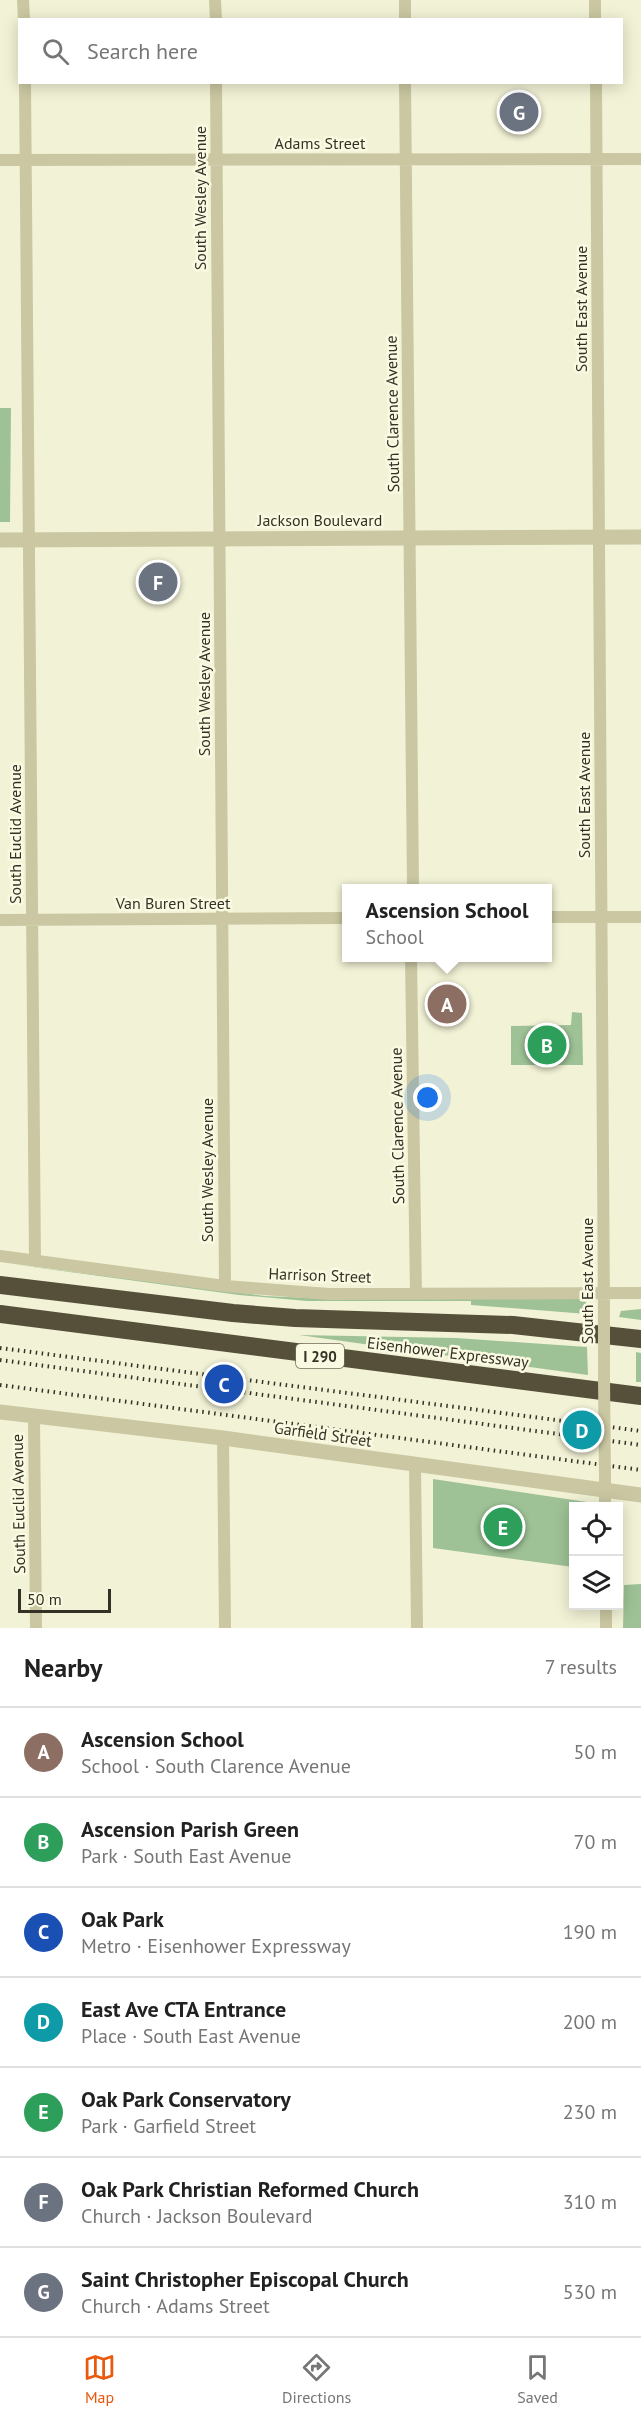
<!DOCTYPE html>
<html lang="en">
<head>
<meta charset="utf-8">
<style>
  :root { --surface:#fff; --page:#f2f2f2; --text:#222; --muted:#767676; --line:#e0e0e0; --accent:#ea580c }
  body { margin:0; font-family:"PT Sans",sans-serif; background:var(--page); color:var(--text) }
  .controls { position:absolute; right:18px; bottom:18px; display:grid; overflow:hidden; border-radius:0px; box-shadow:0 3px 15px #0003 }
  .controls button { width:54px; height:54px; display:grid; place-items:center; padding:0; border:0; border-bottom:2px solid var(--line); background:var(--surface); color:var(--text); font:30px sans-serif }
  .scale { position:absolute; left:18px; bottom:15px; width:93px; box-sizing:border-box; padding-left:6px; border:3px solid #353125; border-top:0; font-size:16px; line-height:21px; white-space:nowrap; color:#353125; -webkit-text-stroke:4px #fafae2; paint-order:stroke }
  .you { position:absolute; left:428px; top:1098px; width:21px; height:21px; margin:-15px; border:4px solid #fff; border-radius:50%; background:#1a73e8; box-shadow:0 0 0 9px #1a73e833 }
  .badge { display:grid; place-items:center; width:39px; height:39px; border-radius:50%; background:var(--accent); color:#fff; font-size:20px; font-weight:700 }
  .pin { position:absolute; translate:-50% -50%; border:3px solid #fff; box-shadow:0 2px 6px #0006 }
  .popup { position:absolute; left:342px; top:884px; width:210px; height:78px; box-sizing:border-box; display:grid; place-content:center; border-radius:0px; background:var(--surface); filter:drop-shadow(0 2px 4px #0005); font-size:20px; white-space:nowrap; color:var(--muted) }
  .popup b { font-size:22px; color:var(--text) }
  .popup::after { content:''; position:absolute; left:50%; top:100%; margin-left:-12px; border:12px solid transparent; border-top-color:var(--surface) }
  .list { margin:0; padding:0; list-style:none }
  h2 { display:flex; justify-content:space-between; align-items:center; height:78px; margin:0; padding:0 24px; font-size:26px }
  h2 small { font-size:20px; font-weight:400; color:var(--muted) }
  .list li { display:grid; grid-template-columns:39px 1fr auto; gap:18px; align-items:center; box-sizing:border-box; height:90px; padding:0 24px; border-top:2px solid var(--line) }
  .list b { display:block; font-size:22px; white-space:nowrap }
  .list p { margin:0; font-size:20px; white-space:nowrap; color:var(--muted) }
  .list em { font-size:20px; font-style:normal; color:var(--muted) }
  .icon { flex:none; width:33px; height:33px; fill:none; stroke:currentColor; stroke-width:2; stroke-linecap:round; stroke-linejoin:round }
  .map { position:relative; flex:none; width:641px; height:1628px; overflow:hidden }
  .search { position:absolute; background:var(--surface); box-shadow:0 3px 15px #0003; left:18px; right:18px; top:18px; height:66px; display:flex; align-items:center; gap:15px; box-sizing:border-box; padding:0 21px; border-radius:0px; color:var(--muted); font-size:22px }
  .sheet { height:708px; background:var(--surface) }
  nav { display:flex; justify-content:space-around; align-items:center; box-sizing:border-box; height:84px; border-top:2px solid var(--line); background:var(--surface); font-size:16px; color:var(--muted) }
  nav a { display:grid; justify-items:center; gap:3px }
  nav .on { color:var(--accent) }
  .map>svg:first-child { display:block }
  .green { fill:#9ec296 }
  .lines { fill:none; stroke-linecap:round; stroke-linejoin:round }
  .minor { stroke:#cac7a2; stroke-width:12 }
  .tertiary { stroke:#cac7a2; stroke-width:15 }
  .motorway { stroke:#56503b; stroke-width:18 }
  .rail { stroke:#353125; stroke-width:4; stroke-dasharray:1.5 4.5; stroke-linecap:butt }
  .minor-bridge { stroke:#cac7a2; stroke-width:12 }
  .labels { text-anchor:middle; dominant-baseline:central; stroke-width:5; stroke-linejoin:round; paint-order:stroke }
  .shield { fill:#fafae2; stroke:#706d5e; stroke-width:1.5 }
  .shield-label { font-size:15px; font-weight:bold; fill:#353125 }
  .street-label { font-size:16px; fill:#353125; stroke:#fafae2 }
</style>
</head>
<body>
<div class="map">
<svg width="641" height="1628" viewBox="0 0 641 1628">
  <rect width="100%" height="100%" fill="#f2f2d6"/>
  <path class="green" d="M0 408H11L10 522H0Z
    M572 1012 582 1013 583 1065H511V1026L571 1025Z
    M11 1264 265 1296 311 1298H580V1301L586 1302 587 1314 471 1305V1301H307L239 1295Z
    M641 1309V1320L619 1317 621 1311Z
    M299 1335 456 1338 587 1347 588 1375Z
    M636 1352 641 1353V1382H636Z
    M433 1479 587 1502V1506H574L573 1567 433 1548Z
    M641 1584V1628H623L624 1585Z"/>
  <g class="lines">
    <path class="minor" d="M23 0 24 20
      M215 0 216 20
      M405 0V20
      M595 0V20
      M25 82 35 1261
      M216 82 225 1286
      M405 82 413 888
      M596 82 604 1315
      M0 160 641 159
      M548 917H641
      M0 920 346 918
      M411 958 416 1294
      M0 1256 225 1286 329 1294 641 1293
      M604 1349V1377
      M34 1416 36 1628
      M223 1438 225 1628
      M415 1464 417 1628
      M605 1482V1506
      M606 1606V1628"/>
    <path class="tertiary" d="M0 540 641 537
      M0 1412 223 1438 641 1495"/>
    <path class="motorway" d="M0 1285 233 1313 295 1318 513 1325 641 1339
      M0 1314 641 1396"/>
    <path class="rail" d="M0 1348 641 1431
      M0 1360 641 1445
      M0 1385 641 1470"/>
    <path class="minor-bridge" d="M604 1315V1349
      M604 1377 605 1481"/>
  </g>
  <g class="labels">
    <rect class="shield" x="296" y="1344" width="48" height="24" rx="4.5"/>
    <g class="shield-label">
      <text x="320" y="1356">I 290</text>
    </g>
    <g class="street-label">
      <text x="320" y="143">Adams Street</text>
      <text transform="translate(200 198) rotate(-90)">South Wesley Avenue</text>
      <text transform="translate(581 309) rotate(-90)">South East Avenue</text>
      <text transform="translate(392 414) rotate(-91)">South Clarence Avenue</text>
      <text x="320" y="520">Jackson Boulevard</text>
      <text transform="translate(204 684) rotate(-90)">South Wesley Avenue</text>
      <text transform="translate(584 795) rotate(-90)">South East Avenue</text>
      <text transform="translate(15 834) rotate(-90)">South Euclid Avenue</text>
      <text x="173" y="903">Van Buren Street</text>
      <text transform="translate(397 1126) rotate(-91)">South Clarence Avenue</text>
      <text transform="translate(207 1170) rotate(-90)">South Wesley Avenue</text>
      <text transform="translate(320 1275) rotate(2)">Harrison Street</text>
      <text transform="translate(587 1281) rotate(-90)">South East Avenue</text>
      <text transform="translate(448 1352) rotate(7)">Eisenhower Expressway</text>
      <text transform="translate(323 1434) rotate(8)">Garfield Street</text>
      <text transform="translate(18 1504) rotate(-91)">South Euclid Avenue</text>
    </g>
  </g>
</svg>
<div class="controls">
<button><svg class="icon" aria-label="locate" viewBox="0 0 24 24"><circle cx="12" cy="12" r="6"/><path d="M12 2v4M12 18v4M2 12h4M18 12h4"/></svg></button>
<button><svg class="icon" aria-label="layers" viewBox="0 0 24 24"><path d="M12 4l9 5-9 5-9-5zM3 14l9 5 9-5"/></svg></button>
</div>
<div class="scale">50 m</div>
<div class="you"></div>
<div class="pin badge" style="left:447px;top:1004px;background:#8d6e63">A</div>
<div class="popup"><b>Ascension School</b>School</div>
<div class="pin badge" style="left:547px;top:1045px;background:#2e9e5b">B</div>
<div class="pin badge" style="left:224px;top:1384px;background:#1a4fb4">C</div>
<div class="pin badge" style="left:582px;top:1430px;background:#0f9aa8">D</div>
<div class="pin badge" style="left:503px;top:1527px;background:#2e9e5b">E</div>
<div class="pin badge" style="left:158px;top:582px;background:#6b7280">F</div>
<div class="pin badge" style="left:519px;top:112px;background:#6b7280">G</div>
<div class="search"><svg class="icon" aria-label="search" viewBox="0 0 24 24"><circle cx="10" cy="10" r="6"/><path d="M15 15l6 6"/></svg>Search here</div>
</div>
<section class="sheet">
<h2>Nearby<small>7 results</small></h2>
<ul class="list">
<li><span class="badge" style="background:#8d6e63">A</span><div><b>Ascension School</b><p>School · South Clarence Avenue</p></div><em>50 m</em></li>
<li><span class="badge" style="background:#2e9e5b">B</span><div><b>Ascension Parish Green</b><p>Park · South East Avenue</p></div><em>70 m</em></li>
<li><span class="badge" style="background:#1a4fb4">C</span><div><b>Oak Park</b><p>Metro · Eisenhower Expressway</p></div><em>190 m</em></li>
<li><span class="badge" style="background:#0f9aa8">D</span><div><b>East Ave CTA Entrance</b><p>Place · South East Avenue</p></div><em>200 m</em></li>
<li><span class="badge" style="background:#2e9e5b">E</span><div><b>Oak Park Conservatory</b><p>Park · Garfield Street</p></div><em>230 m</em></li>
<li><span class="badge" style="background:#6b7280">F</span><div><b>Oak Park Christian Reformed Church</b><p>Church · Jackson Boulevard</p></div><em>310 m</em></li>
<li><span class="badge" style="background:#6b7280">G</span><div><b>Saint Christopher Episcopal Church</b><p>Church · Adams Street</p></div><em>530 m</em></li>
</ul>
</section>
<nav>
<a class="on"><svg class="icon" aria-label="map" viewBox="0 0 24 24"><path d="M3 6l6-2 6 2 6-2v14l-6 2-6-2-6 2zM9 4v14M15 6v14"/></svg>Map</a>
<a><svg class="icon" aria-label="directions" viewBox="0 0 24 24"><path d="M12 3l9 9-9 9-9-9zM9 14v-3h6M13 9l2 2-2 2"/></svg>Directions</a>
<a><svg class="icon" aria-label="saved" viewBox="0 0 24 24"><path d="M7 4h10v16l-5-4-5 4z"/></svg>Saved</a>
</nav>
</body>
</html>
